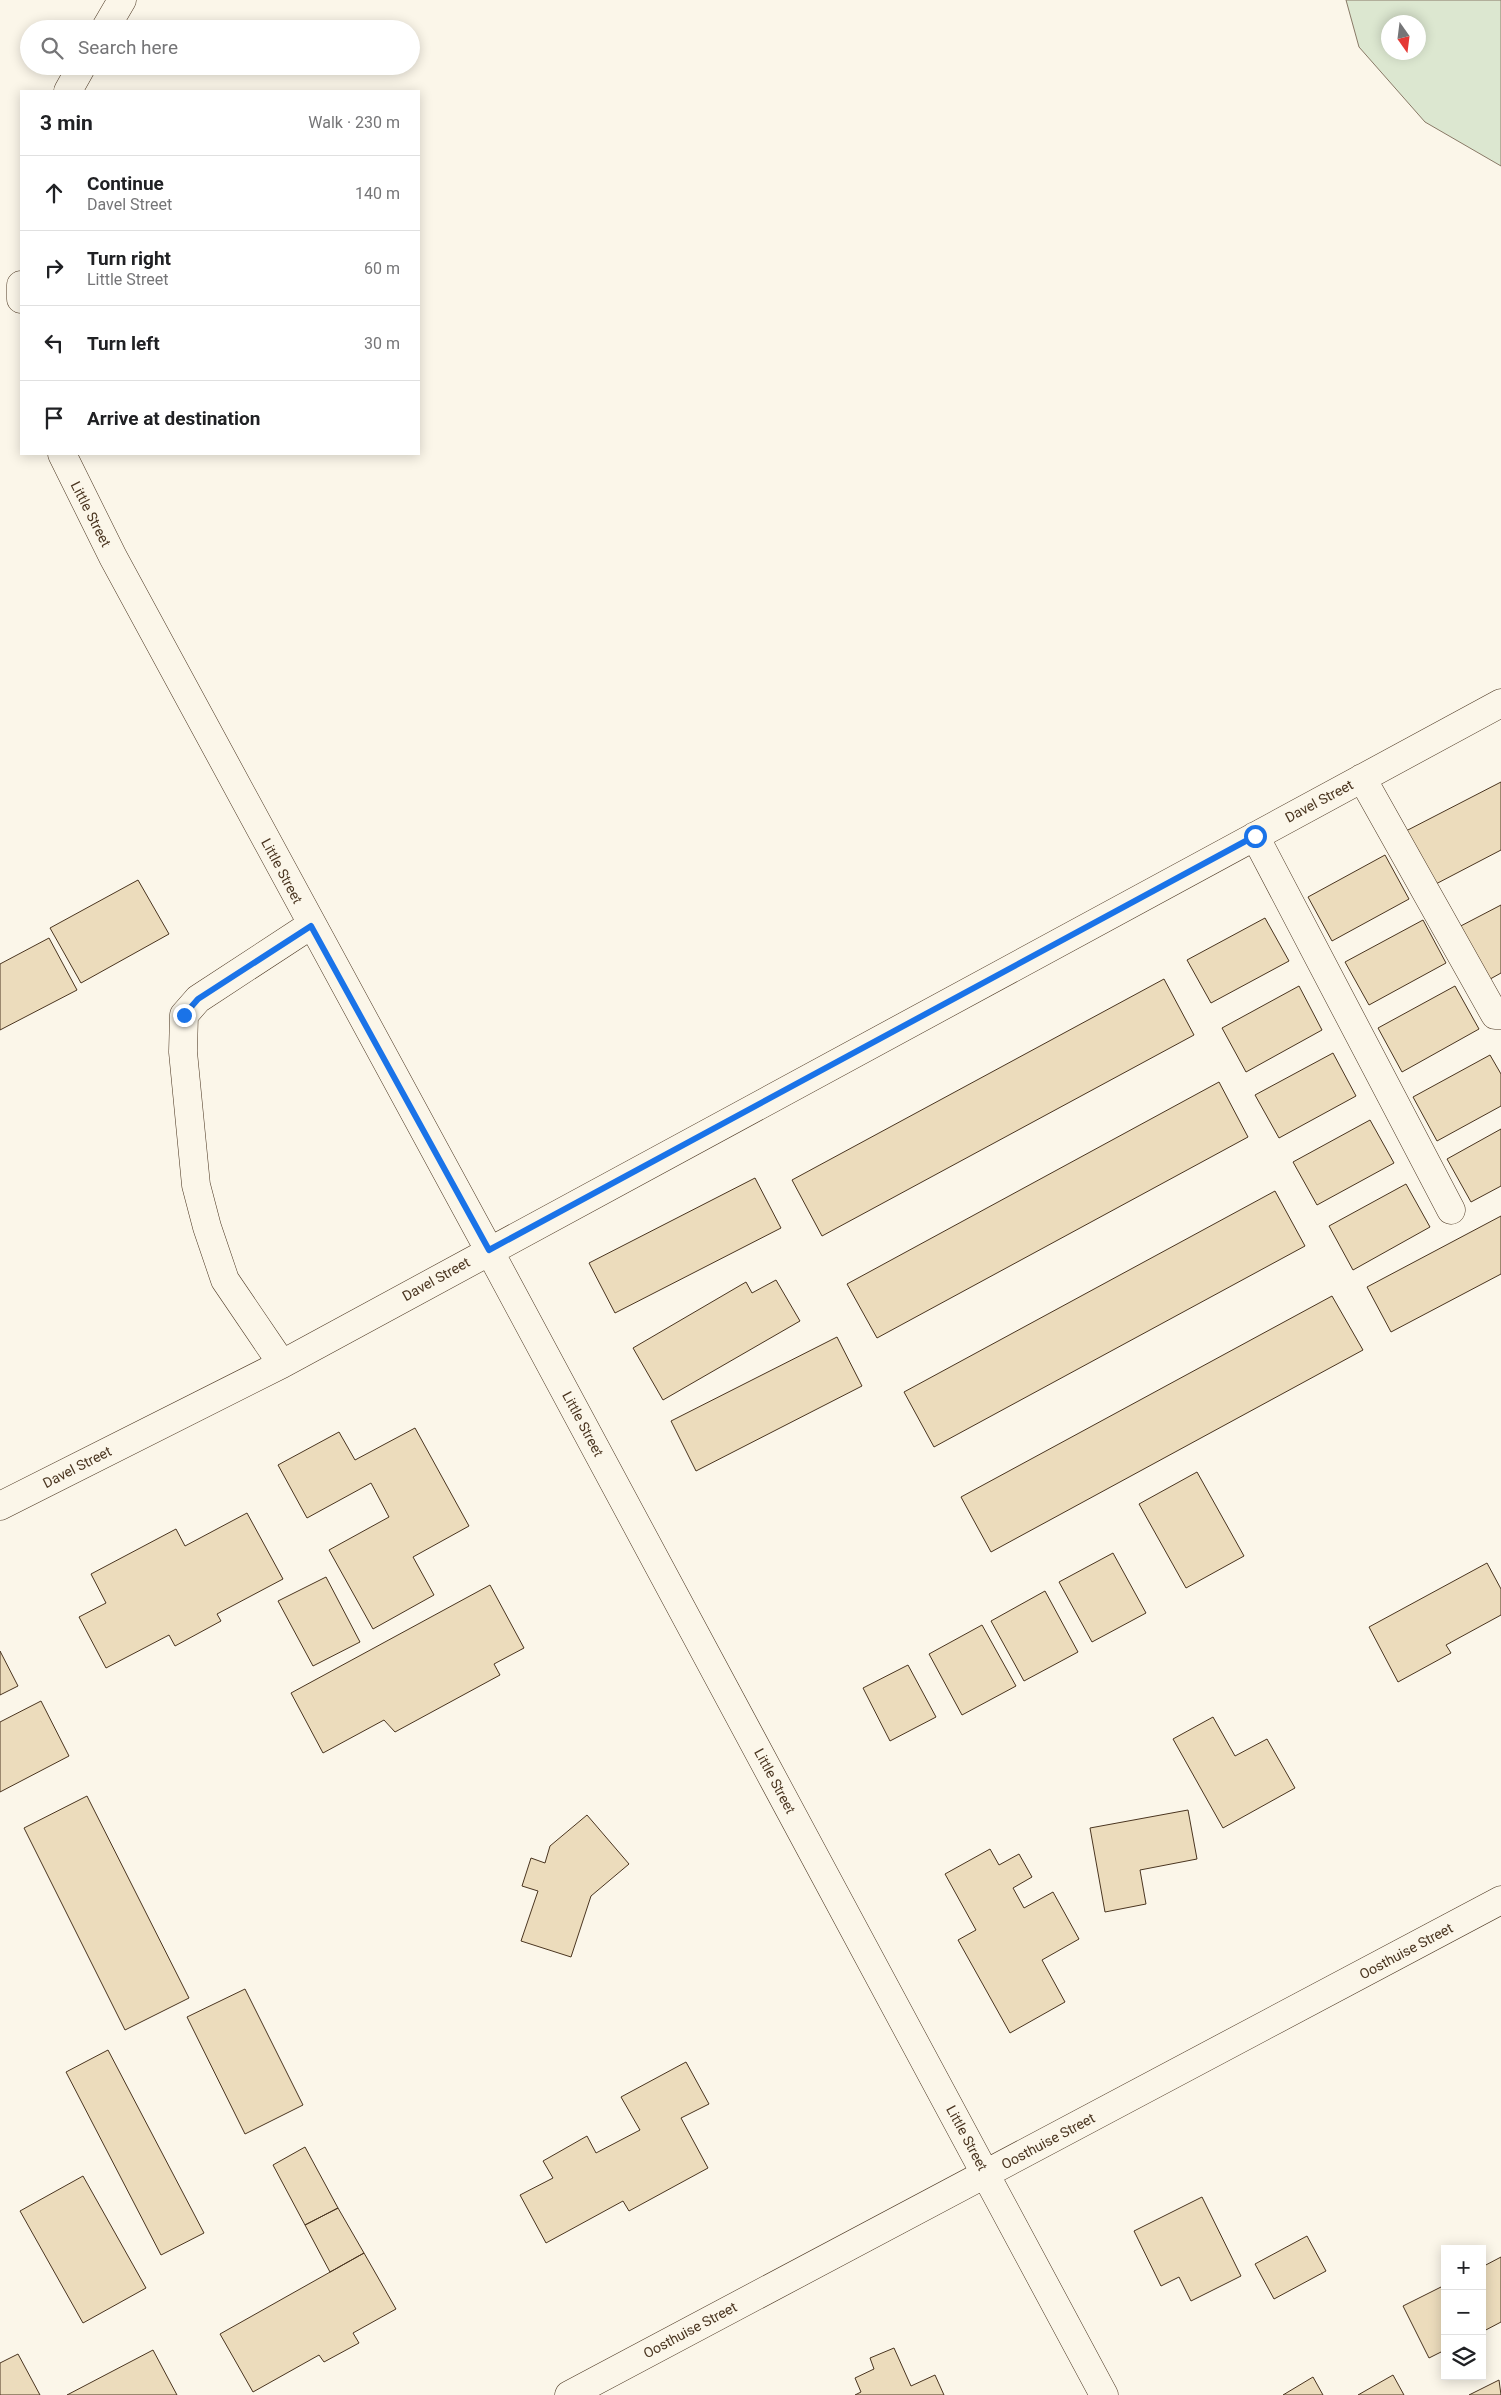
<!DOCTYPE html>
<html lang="en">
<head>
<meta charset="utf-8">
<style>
  :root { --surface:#fff; --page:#f2f2f2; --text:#202124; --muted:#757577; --line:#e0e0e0 }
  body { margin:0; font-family:Roboto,sans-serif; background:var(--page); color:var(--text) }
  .controls { position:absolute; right:15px; bottom:15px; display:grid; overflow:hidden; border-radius:0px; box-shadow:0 2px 12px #0003 }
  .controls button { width:45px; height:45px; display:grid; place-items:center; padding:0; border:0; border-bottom:1px solid var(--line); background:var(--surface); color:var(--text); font:25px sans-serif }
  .compass { position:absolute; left:1381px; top:15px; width:45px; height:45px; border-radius:50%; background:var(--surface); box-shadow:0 2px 12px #0003; rotate:166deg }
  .stop { position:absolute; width:15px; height:15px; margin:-11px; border:4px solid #1a73e8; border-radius:50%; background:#fff }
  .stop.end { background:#1a73e8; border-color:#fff; box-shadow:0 1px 5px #0008 }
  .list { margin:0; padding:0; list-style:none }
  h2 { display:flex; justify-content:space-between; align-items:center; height:65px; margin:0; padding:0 20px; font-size:21px }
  h2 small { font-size:16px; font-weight:400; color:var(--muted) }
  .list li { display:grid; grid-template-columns:32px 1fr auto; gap:15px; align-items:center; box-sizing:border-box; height:75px; padding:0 20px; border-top:1px solid var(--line) }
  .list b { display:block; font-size:19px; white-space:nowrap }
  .list p { margin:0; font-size:16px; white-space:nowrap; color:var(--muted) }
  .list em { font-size:16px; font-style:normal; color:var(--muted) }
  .icon { flex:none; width:28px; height:28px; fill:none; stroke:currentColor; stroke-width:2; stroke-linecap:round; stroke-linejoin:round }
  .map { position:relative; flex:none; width:1501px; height:2395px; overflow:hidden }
  .search { position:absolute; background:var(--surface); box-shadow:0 2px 12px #0003; left:20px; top:20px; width:400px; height:55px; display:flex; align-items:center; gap:12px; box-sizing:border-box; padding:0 18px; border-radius:28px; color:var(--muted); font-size:19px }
  .panel { position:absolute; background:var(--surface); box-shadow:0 2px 12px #0003; left:20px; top:90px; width:400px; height:365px; border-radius:0px }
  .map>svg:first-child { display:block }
  .green { fill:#dce7d0; stroke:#887966; fill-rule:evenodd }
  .building { fill:#ecdcbc; stroke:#4a3520 }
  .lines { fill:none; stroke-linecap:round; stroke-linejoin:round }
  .minor-casing { stroke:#4a3520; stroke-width:29 }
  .minor { stroke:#fbf6e9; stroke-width:28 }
  .route { stroke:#1a73e8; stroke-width:6 }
  .labels { text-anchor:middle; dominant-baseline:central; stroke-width:4; stroke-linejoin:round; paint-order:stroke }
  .street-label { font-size:14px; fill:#4a3520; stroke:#fbf6e9 }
</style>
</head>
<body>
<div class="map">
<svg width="1501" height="2395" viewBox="0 0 1501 2395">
  <rect width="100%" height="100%" fill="#fbf6e9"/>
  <path class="green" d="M1346 0H1501V166L1425 122 1359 47ZM1388 22H1418V52H1388Z"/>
  <path class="building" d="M1501 782V850L1432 886 1404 832Z
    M1385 855 1409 899 1332 941 1308 897Z
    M138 880 169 934 81 983 50 928Z
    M1501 905V973L1483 983 1455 929Z
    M1265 918 1289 961 1211 1003 1187 960Z
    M1423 920 1446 963 1369 1005 1345 962Z
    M49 938 77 990 0 1030V964Z
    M1164 979 1194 1035 822 1236 792 1180Z
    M1299 986 1322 1030 1246 1072 1222 1028Z
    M1455 986 1479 1029 1402 1072 1378 1028Z
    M1333 1053 1356 1096 1279 1138 1255 1095Z
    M1490 1055 1501 1074V1106L1437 1141 1413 1097Z
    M1219 1082 1248 1137 877 1338 847 1284Z
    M1370 1120 1394 1163 1317 1205 1293 1162Z
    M1501 1129V1186L1471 1202 1447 1159Z
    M755 1178 781 1228 615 1313 589 1263Z
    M1406 1184 1430 1227 1353 1270 1329 1226Z
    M1275 1191 1305 1246 934 1447 904 1392Z
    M1501 1216V1274L1391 1332 1367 1287Z
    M776 1280 800 1321 663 1400 633 1348 746 1282 752 1293Z
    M1332 1296 1363 1350 991 1552 961 1497Z
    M837 1337 862 1386 696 1471 671 1421Z
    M415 1428 469 1526 413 1557 434 1595 373 1629 329 1550 389 1517 371 1483 307 1518 278 1465 339 1432 355 1460Z
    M1197 1472 1244 1556 1186 1588 1139 1504Z
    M247 1513 283 1579 217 1614 221 1621 175 1646 169 1635 106 1668 79 1617 106 1603 91 1574 176 1529 185 1546Z
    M1113 1553 1146 1613 1092 1642 1059 1582Z
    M1487 1563 1501 1589V1615L1446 1645 1451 1653 1398 1682 1369 1627Z
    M326 1577 360 1642 313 1666 278 1601Z
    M490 1585 524 1648 494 1664 500 1675 395 1732 384 1720 323 1753 291 1693Z
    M1045 1591 1078 1652 1024 1681 991 1621Z
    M982 1625 1016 1686 962 1715 929 1654Z
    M0 1651 18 1686 0 1695Z
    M908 1665 936 1717 890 1741 863 1688Z
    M41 1701 69 1756 0 1792V1722Z
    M1213 1717 1235 1756 1267 1739 1295 1788 1223 1828 1173 1739Z
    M87 1796 189 1998 125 2030 24 1828Z
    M1188 1810 1197 1859 1140 1870 1146 1904 1105 1912 1090 1828Z
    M587 1815 629 1864 591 1896 571 1957 521 1941 538 1891 522 1886 531 1858 545 1863 550 1846Z
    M990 1849 999 1865 1019 1854 1032 1877 1013 1888 1024 1908 1053 1892 1079 1939 1042 1960 1065 2002 1010 2033 958 1940 976 1930 945 1874Z
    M245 1989 303 2105 245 2134 187 2017Z
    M108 2050 204 2233 161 2255 66 2072Z
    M686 2062 709 2104 681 2118 708 2168 629 2211 623 2201 546 2243 520 2195 553 2178 543 2161 587 2136 596 2153 640 2130 621 2097Z
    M305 2147 338 2208 305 2225 273 2165Z
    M83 2176 146 2288 83 2323 20 2211Z
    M1202 2197 1241 2276 1191 2301 1179 2277 1161 2286 1134 2231Z
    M338 2208 364 2253 330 2272 305 2225Z
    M1307 2236 1326 2271 1274 2299 1255 2264Z
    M364 2253 396 2309 353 2333 359 2343 324 2362 319 2355 253 2392 220 2334Z
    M1501 2257V2322L1482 2332V2267Z
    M1445 2285V2350L1429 2358 1403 2306Z
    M894 2348 911 2386 935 2375 944 2395H855L861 2392 855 2378 874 2369 870 2358Z
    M153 2350 177 2395H67Z
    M18 2354 40 2395H0V2363Z
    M1393 2375 1404 2395H1358Z
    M1313 2377 1323 2395H1283Z
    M1499 2380 1501 2395H1469Z"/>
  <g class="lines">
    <defs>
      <path id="minor" d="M105 29 122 0
        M68 91 82 66
        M21 285V299
        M62 454 113 557 489 1250 1104 2395
        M1362 778 1495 1015H1501
        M1255 836 1451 1210
        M282 1364 225 1280 207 1227 196 1185 183 1052 184 1015 198 999 311 925
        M0 1506 282 1364 1501 703
        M569 2395 1501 1900"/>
    </defs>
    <use href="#minor" class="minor-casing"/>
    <use href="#minor" class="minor"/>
  </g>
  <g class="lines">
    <path class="route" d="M184 1015 198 999 311 926 489 1250 1255 836"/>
  </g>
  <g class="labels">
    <g class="street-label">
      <text transform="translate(91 514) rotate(63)">Little Street</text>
      <text transform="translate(1319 801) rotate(-28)">Davel Street</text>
      <text transform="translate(282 871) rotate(62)">Little Street</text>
      <text transform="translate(436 1279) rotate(-29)">Davel Street</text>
      <text transform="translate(583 1424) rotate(62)">Little Street</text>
      <text transform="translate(77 1467) rotate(-27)">Davel Street</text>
      <text transform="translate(775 1781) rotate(62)">Little Street</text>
      <text transform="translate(1406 1951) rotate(-28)">Oosthuise Street</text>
      <text transform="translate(967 2138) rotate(62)">Little Street</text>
      <text transform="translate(1048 2141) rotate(-28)">Oosthuise Street</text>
      <text transform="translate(690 2330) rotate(-28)">Oosthuise Street</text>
    </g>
  </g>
</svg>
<div class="controls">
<button>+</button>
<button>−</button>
<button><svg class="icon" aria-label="layers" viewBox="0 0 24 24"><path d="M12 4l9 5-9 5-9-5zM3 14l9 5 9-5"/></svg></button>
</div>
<svg class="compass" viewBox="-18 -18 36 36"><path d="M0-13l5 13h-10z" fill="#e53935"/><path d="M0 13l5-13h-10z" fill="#757577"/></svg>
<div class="stop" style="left:1255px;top:836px"></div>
<div class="stop end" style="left:184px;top:1015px"></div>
<div class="search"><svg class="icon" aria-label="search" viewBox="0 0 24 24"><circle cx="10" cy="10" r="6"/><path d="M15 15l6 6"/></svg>Search here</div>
<section class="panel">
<h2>3 min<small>Walk · 230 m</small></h2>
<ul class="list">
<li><svg class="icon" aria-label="ahead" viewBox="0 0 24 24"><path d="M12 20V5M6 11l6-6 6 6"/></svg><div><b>Continue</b><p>Davel Street</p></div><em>140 m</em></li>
<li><svg class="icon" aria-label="right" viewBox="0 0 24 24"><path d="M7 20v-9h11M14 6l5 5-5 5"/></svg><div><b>Turn right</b><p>Little Street</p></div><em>60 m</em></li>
<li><svg class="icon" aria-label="left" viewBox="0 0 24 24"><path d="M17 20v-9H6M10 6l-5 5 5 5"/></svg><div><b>Turn left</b></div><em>30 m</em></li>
<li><svg class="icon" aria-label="arrive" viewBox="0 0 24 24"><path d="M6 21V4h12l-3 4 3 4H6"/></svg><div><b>Arrive at destination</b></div></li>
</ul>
</section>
</div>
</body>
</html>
